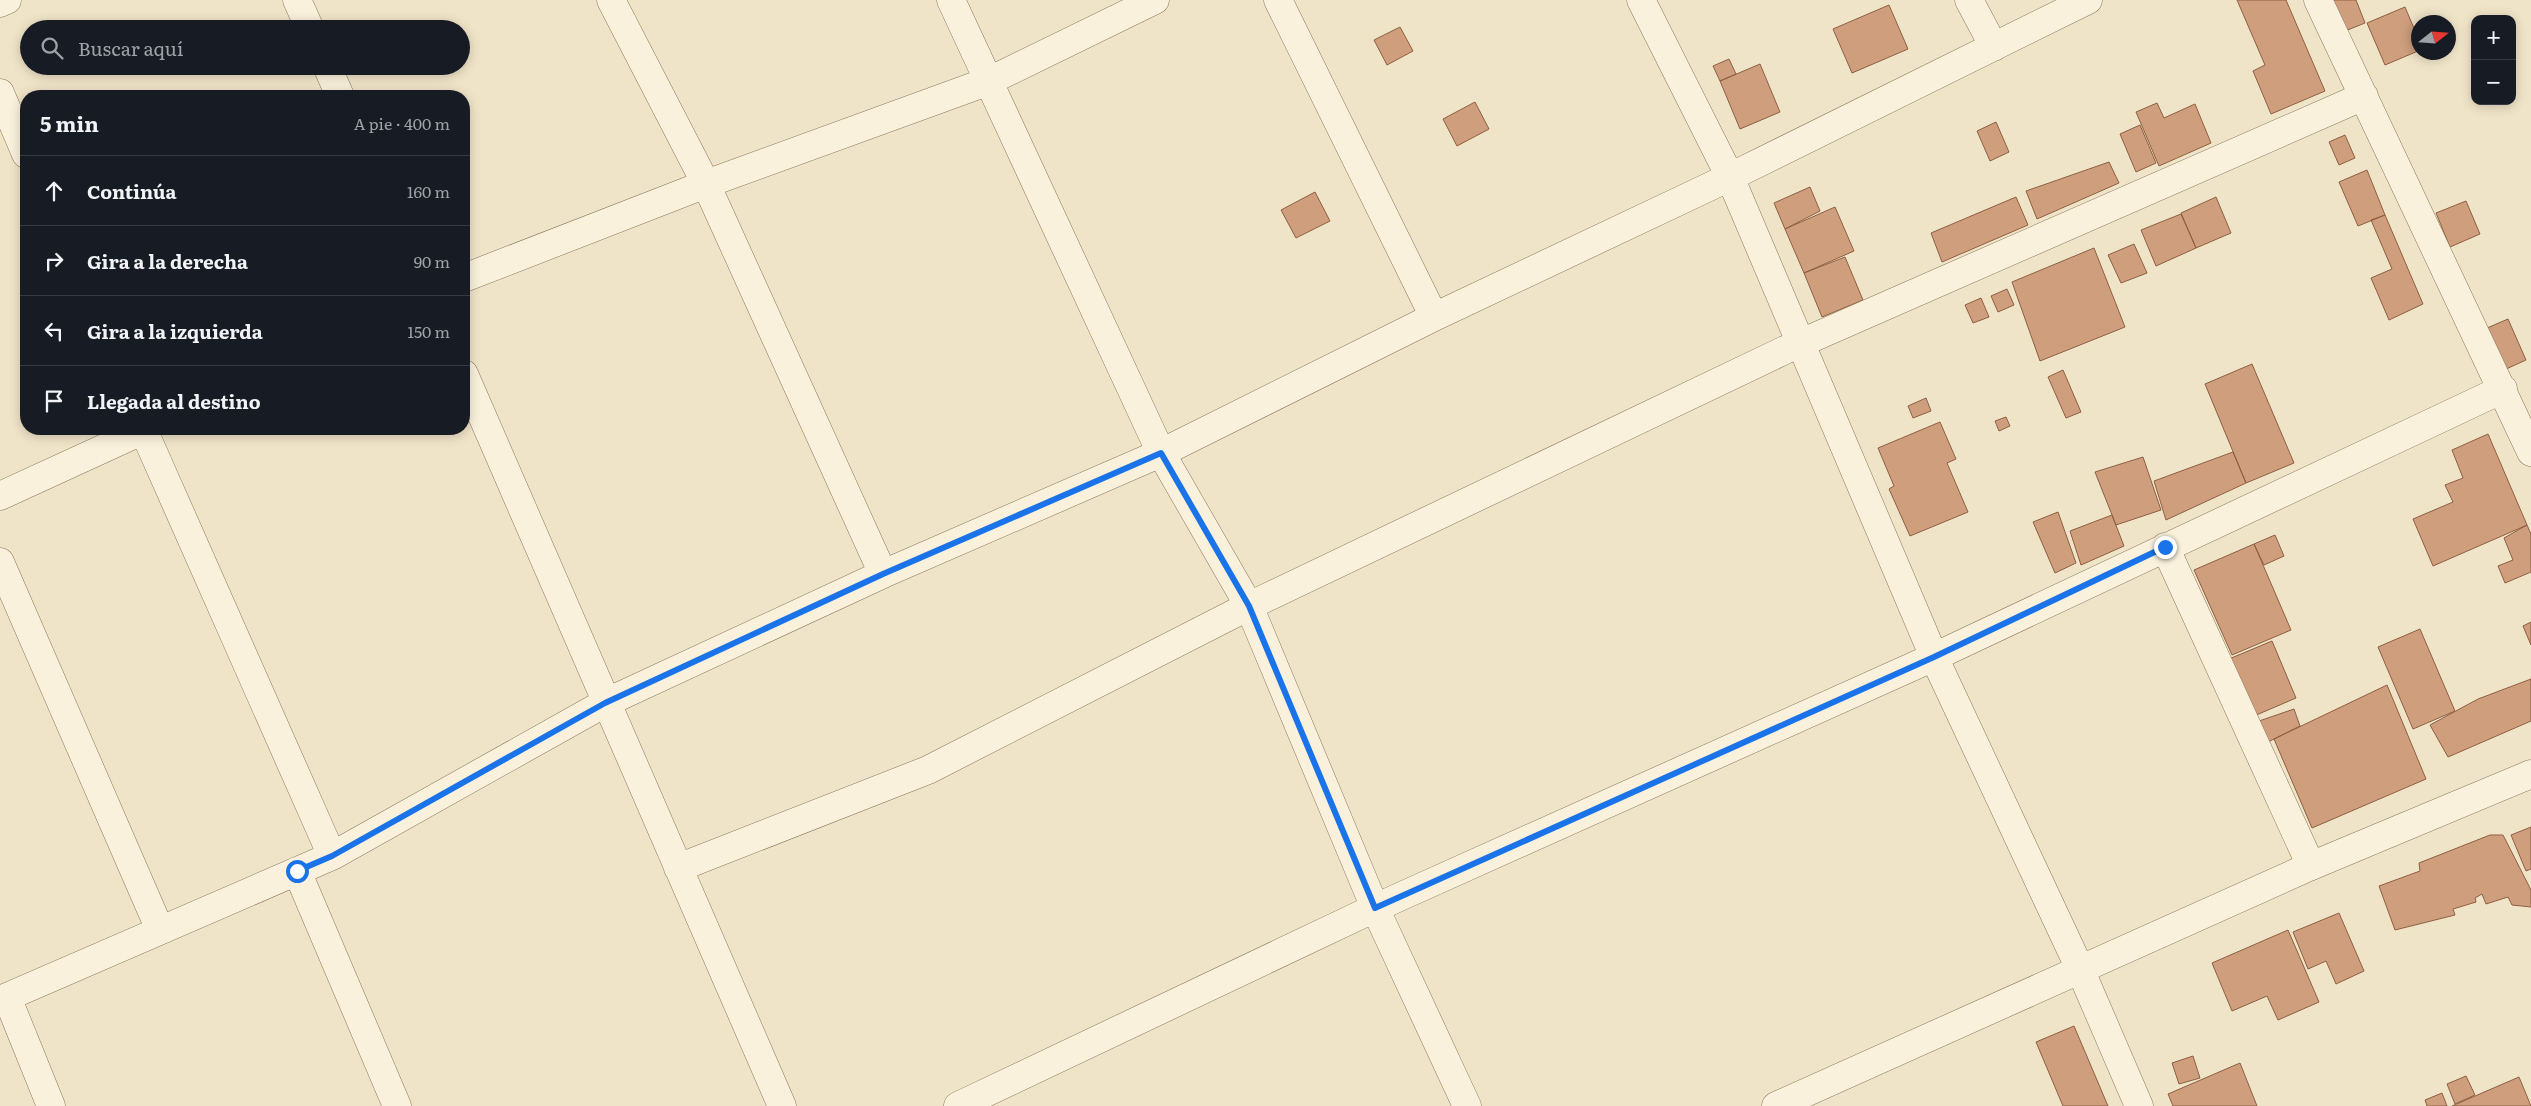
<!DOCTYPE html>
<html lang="es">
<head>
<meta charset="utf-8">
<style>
  :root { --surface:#171b24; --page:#242831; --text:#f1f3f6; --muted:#9ea1a6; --line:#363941 }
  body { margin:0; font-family:Literata,serif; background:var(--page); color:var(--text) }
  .controls { position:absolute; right:15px; top:15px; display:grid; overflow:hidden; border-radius:10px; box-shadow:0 2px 12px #0003 }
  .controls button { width:45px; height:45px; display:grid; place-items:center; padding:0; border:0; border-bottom:1px solid var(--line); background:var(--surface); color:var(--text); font:25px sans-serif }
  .compass { position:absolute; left:2411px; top:15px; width:45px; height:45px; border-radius:50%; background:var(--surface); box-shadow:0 2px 12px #0003; rotate:73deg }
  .stop { position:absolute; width:15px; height:15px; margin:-11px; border:4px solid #1a73e8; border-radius:50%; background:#fff }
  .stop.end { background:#1a73e8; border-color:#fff; box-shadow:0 1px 5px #0008 }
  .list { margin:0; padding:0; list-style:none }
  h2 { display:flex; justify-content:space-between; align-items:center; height:65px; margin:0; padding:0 20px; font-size:21px }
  h2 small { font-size:16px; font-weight:400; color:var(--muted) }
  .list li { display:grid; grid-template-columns:32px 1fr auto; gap:15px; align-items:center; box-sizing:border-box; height:70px; padding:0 20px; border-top:1px solid var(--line) }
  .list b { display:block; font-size:19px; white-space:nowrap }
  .list em { font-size:16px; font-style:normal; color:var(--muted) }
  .icon { flex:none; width:28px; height:28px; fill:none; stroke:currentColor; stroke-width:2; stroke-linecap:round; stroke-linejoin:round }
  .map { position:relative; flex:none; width:2531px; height:1106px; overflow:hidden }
  .search { position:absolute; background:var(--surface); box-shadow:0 2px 12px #0003; left:20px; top:20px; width:450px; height:55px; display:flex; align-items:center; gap:12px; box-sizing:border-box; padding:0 18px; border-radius:28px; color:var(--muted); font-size:19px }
  .panel { position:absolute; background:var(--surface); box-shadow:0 2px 12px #0003; left:20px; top:90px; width:450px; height:345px; border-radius:20px }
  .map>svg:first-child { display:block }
  .building { fill:#cf9f7d; stroke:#8d5f41 }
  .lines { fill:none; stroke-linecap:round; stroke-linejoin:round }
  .minor-casing { stroke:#8d765c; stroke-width:29 }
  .tertiary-casing { stroke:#8d765c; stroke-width:29 }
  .minor { stroke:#faf1dc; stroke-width:28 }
  .tertiary { stroke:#faf1dc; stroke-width:28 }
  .route { stroke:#1a73e8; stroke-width:6 }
</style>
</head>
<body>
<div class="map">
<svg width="2531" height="1106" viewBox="0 0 2531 1106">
  <rect width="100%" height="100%" fill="#f0e4c8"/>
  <path class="building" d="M2237 0H2286L2325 91 2271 114 2253 71 2265 65Z
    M2332 0H2356L2365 23 2345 31Z
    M1889 5 1908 49 1852 73 1833 29Z
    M2405 7 2418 38V51L2385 65 2367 23Z
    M1400 27 1413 51 1387 65 1374 40Z
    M1729 59 1736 74 1720 81 1713 66Z
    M1760 64 1780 112 1740 129 1720 81Z
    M1475 102 1489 129 1457 146 1443 119Z
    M2157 103 2164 118 2195 104 2211 143 2159 166 2136 112Z
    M1996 122 2009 152 1990 161 1977 131Z
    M2140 125 2156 163 2136 172 2120 134Z
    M2345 135 2355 158 2339 165 2329 142Z
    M2109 162 2119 183 2037 219 2026 191Z
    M2367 170 2385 215 2358 226 2339 182Z
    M1810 187 1820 211 1785 229 1774 203Z
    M1315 192 1330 221 1296 238 1281 210Z
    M2016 197 2028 225 1942 262 1931 233Z
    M2216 197 2231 233 2196 248 2181 213Z
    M2466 201 2480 234 2450 247 2436 213Z
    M1835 207 1854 251 1804 273 1785 229Z
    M2181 214 2196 248 2156 266 2141 230Z
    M2385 215 2423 304 2389 320 2371 278 2392 269 2371 220Z
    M2134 244 2147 273 2121 283 2108 255Z
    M2094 248 2125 327 2040 361 2012 282Z
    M1845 257 1863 300 1822 317 1804 273Z
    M2007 289 2014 305 1998 312 1991 296Z
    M1981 298 1989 317 1973 323 1965 305Z
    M2508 319 2526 360 2504 370 2487 328Z
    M2252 364 2294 463 2246 483 2205 384Z
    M2063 370 2081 412 2066 418 2048 377Z
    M1926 398 1931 411 1913 418 1908 406Z
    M2006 417 2010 426 1999 431 1995 421Z
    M1940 422 1956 459 1947 463 1968 512 1910 536 1889 489 1894 486 1878 448Z
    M2488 434 2527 525 2433 566 2413 519 2453 502 2445 485 2463 478 2452 450Z
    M2233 452 2246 483 2166 520 2154 481Z
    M2143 457 2161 510 2116 525 2095 472Z
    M2058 512 2076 563 2055 573 2033 522Z
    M2112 515 2124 546 2081 565 2070 531Z
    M2527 525 2531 534V572L2505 583 2498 566 2513 560 2504 538Z
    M2275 535 2284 556 2264 565 2254 544Z
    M2254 544 2291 630 2232 655 2194 570Z
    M2531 622V645L2523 626Z
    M2420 629 2455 711 2413 729 2378 647Z
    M2272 641 2296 698 2254 716 2229 659Z
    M2531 679V721L2448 757 2430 725 2478 699Z
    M2387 685 2426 779 2312 828 2274 739Z
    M2294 709 2300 726 2266 743 2259 721Z
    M2531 827V869L2526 871 2511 835Z
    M2490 835H2503L2531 890V907L2512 905 2508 897 2486 904 2482 894 2475 898 2476 902 2453 909 2455 915 2395 930 2379 886 2420 871 2419 863Z
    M2339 913 2364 971 2336 984 2326 961 2308 969 2293 932Z
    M2288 930 2319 1002 2278 1020 2267 996 2232 1011 2212 963Z
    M2074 1026 2108 1106H2063L2036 1042Z
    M2193 1056 2200 1078 2179 1084 2172 1063Z
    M2240 1063 2257 1106H2173L2168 1094Z
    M2466 1076 2475 1095 2455 1104 2447 1084Z
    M2519 1077 2531 1106H2452Z
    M2442 1093 2447 1106H2427L2425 1100Z"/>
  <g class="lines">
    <defs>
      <path id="minor" d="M297 0 310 29
        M611 0 706 184 883 574
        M951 0 1161 453 1249 606 1375 908 1467 1106
        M1278 0 1434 317
        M1641 0 1730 177 1934 657 2080 969 2139 1106
        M1969 0 1994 47
        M2318 0 2531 452
        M0 3 7 0
        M327 66 340 96
        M0 93 26 154
        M464 278 706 184 989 81 1155 0
        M464 374 782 1106
        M143 429 332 856
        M0 496 146 429
        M2165 547 2311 866
        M0 562 160 930
        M678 868 928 770 1249 606 1785 350 2364 96
        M297 871 397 1106
        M7 997 51 1106
        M0 1000 332 856 605 703 883 574 1161 453 1434 317 1730 177 2088 0
        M958 1106 1375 908 1934 657 2503 389"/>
      <path id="tertiary" d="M1776 1106 2311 866 2531 774"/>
    </defs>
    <use href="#minor" class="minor-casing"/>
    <use href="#tertiary" class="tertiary-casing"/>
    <use href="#minor" class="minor"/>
    <use href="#tertiary" class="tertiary"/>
  </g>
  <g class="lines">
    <path class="route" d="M297 871 332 856 605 703 883 574 1161 453 1249 606 1375 908 1934 657 2165 547"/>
  </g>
</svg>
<div class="controls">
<button>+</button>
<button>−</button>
</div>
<svg class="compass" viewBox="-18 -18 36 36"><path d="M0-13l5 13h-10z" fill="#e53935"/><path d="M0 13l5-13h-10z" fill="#9ea1a6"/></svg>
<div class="stop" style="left:297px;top:871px"></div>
<div class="stop end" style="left:2165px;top:547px"></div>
<div class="search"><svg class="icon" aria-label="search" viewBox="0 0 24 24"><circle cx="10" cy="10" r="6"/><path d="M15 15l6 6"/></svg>Buscar aquí</div>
<section class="panel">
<h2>5 min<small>A pie · 400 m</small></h2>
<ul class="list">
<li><svg class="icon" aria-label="ahead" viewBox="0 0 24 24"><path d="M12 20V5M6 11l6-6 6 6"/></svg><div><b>Continúa</b></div><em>160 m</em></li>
<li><svg class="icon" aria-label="right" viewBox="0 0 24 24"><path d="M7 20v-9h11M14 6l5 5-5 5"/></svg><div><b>Gira a la derecha</b></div><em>90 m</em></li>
<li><svg class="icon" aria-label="left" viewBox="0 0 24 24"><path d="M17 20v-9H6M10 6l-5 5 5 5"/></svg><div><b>Gira a la izquierda</b></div><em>150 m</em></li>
<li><svg class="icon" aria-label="arrive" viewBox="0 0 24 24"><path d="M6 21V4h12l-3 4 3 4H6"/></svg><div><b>Llegada al destino</b></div></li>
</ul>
</section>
</div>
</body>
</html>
